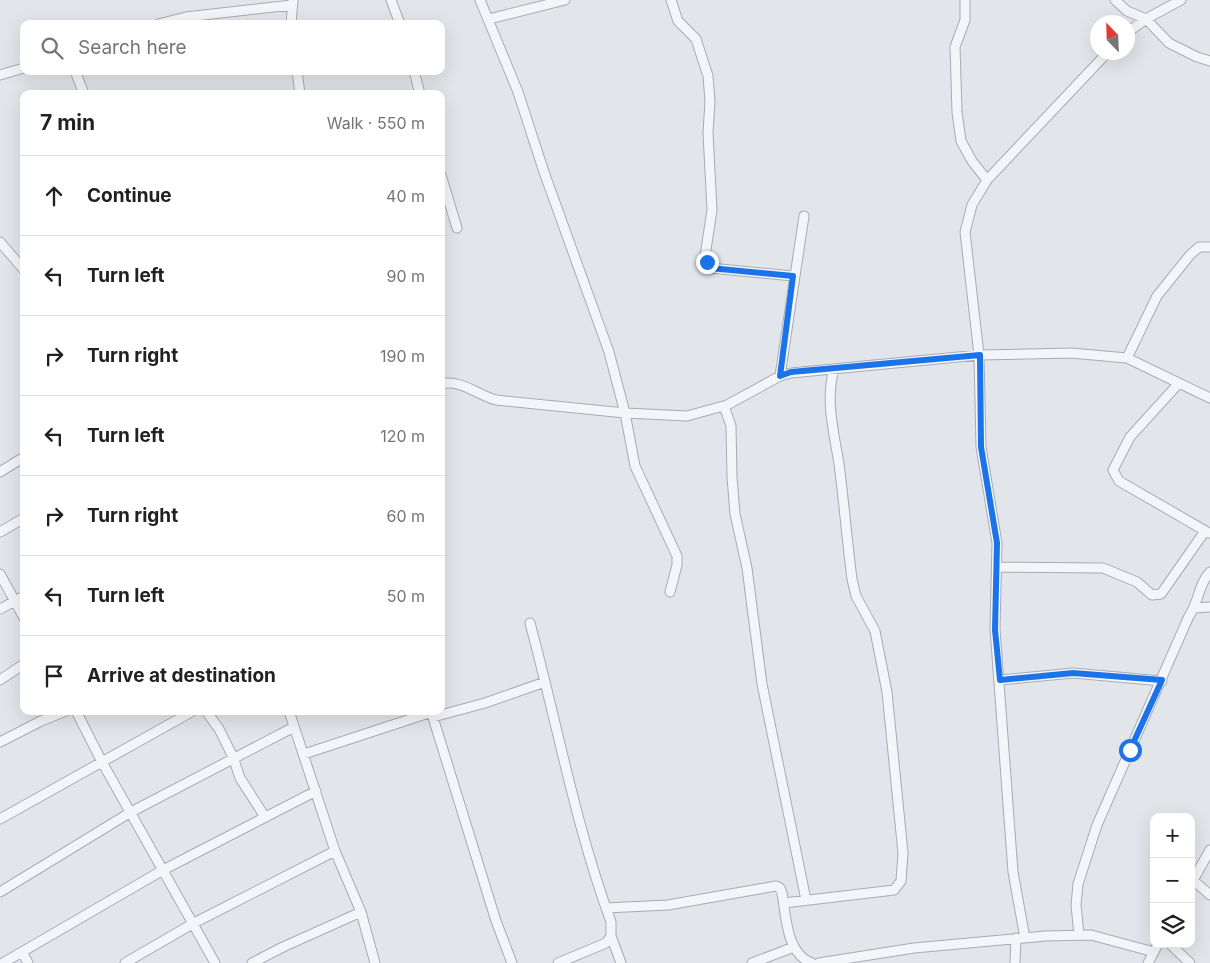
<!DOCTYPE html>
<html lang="en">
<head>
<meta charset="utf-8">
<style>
  :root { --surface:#fff; --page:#f6f6f6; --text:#202124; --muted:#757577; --line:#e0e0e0 }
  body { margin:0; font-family:Inter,sans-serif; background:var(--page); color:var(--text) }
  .controls { position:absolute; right:15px; bottom:15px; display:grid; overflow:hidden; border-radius:10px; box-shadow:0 5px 20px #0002 }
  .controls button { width:45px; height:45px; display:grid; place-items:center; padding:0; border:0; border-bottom:1px solid var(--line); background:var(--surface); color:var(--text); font:25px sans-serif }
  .compass { position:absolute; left:1090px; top:15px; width:45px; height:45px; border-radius:50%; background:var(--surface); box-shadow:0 5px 20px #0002; rotate:337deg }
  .stop { position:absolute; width:15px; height:15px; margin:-11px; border:4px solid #1a73e8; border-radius:50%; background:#fff }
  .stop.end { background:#1a73e8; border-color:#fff; box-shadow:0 1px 5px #0008 }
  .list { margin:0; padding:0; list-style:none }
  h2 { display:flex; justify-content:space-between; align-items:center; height:65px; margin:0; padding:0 20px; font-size:21px }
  h2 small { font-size:16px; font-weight:400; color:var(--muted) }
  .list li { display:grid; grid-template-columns:32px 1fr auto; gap:15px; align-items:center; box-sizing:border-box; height:80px; padding:0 20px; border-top:1px solid var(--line) }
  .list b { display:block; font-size:19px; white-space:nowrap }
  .list em { font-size:16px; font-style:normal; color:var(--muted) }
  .icon { flex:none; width:28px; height:28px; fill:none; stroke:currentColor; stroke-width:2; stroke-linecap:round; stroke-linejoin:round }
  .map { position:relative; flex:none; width:1210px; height:963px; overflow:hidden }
  .search { position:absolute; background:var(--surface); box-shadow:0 5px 20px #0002; left:20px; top:20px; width:425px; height:55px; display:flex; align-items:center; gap:12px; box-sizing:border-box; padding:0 18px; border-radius:10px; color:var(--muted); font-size:19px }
  .panel { position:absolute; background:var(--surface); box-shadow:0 5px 20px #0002; left:20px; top:90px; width:425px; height:625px; border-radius:10px }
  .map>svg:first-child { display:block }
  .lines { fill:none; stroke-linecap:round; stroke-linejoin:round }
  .street-casing { stroke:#a7acb3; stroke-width:11 }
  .street { stroke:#f4f5f8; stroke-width:9 }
  .route { stroke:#1a73e8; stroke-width:6 }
</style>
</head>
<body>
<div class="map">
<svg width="1210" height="963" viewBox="0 0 1210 963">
  <rect width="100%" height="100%" fill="#e2e5e9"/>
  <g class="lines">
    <defs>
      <path id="street" d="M391 0 400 24
        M480 0 518 92 544 172 609 352 625 413 635 466 677 556V565L670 592
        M671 0 678 21 696 39 708 76 710 101 708 133 712 210 705 256 710 268 793 276
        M965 0V20L955 47 957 112 961 141 972 161 987 180
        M1115 0 1127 11 1146 19 1169 43 1197 57 1210 61
        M489 19 565 0
        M158 24 186 17 292 5
        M291 24 293 0
        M1128 32 1146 19 1181 0
        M75 71 84 94
        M297 71 300 94
        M414 71 420 94
        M0 75 24 68
        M441 175 457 228
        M0 242 24 270
        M1127 358 1157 296 1190 255 1199 247H1210
        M780 376 804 216
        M1179 383 1130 437 1113 470 1119 481 1209 533
        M441 384C461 379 477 395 496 400L625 413 687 416 727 405 780 376 791 373 979 355 1071 353 1127 358 1210 398
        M724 406 731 426 732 477 735 514 747 568 762 684 806 900
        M0 472 24 457
        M0 532 24 518
        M997 567 1103 568 1137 582 1152 595 1161 594 1205 531
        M0 574 24 618
        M1195 608 1210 607
        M0 609 24 596
        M530 623C557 723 575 824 611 922V936L606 943 558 963
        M0 680 24 664
        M1000 680 1073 673 1162 681
        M76 711 102 762 215 963
        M206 711 219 729 233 757 240 778 265 817
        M289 711 335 851 361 912 375 963
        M431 711 496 921 512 963
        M433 717 485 703 545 682
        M0 742 41 721 66 711
        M304 754 432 712
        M0 819 193 711
        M1193 880 1210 895
        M1191 884 1210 850
        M0 892 131 812 294 727
        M784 903 894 890 901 881 903 853 887 692 875 631 856 596 852 579C847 541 844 502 839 464 834 432 825 401 834 369
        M606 908 668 905 776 886 780 888 782 893C786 915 786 954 812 963
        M1079 935 1076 905 1078 884 1097 825 1189 616C1199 602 1198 585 1210 572
        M611 936 621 963
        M1025 938 1013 872 995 629 997 543 981 447 979 355 965 232 972 205 987 180 1108 52
        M1170 944 1190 963
        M22 952 28 963
        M3 963 163 870 316 791
        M125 963 194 923 335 851
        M252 963 283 947 361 912
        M752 963 794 947
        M819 963 914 948 1045 936 1091 935 1154 952
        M1015 963 1016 938
        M1148 963 1158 944"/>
    </defs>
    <use href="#street" class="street-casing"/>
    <use href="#street" class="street"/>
  </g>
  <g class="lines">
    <path class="route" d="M707 262 710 268 793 276 780 376 791 372 980 355 981 447 997 543 995 630 1000 680 1073 673 1162 680 1130 750"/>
  </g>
</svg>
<div class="controls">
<button>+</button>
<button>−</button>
<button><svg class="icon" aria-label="layers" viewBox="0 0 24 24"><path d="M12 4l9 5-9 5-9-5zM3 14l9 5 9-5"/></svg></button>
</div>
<svg class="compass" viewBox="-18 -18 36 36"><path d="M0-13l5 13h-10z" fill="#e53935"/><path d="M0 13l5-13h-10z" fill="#757577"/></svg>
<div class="stop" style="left:1130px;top:750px"></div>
<div class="stop end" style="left:707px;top:262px"></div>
<div class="search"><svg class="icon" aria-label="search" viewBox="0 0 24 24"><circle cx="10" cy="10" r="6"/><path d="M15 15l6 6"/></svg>Search here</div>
<section class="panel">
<h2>7 min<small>Walk · 550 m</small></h2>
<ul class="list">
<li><svg class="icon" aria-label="ahead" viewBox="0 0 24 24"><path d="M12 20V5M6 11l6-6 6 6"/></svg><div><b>Continue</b></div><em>40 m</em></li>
<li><svg class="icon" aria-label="left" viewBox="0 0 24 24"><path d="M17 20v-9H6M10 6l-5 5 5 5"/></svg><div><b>Turn left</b></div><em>90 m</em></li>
<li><svg class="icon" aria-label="right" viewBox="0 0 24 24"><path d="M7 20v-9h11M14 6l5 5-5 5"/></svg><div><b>Turn right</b></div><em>190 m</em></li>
<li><svg class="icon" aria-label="left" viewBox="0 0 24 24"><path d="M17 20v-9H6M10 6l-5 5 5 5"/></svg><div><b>Turn left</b></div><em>120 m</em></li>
<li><svg class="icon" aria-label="right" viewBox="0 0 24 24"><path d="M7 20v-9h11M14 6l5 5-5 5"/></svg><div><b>Turn right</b></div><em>60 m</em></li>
<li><svg class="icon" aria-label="left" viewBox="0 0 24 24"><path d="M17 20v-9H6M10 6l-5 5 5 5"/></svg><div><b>Turn left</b></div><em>50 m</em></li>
<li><svg class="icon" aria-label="arrive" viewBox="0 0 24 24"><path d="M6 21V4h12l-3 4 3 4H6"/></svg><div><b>Arrive at destination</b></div></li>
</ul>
</section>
</div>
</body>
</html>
